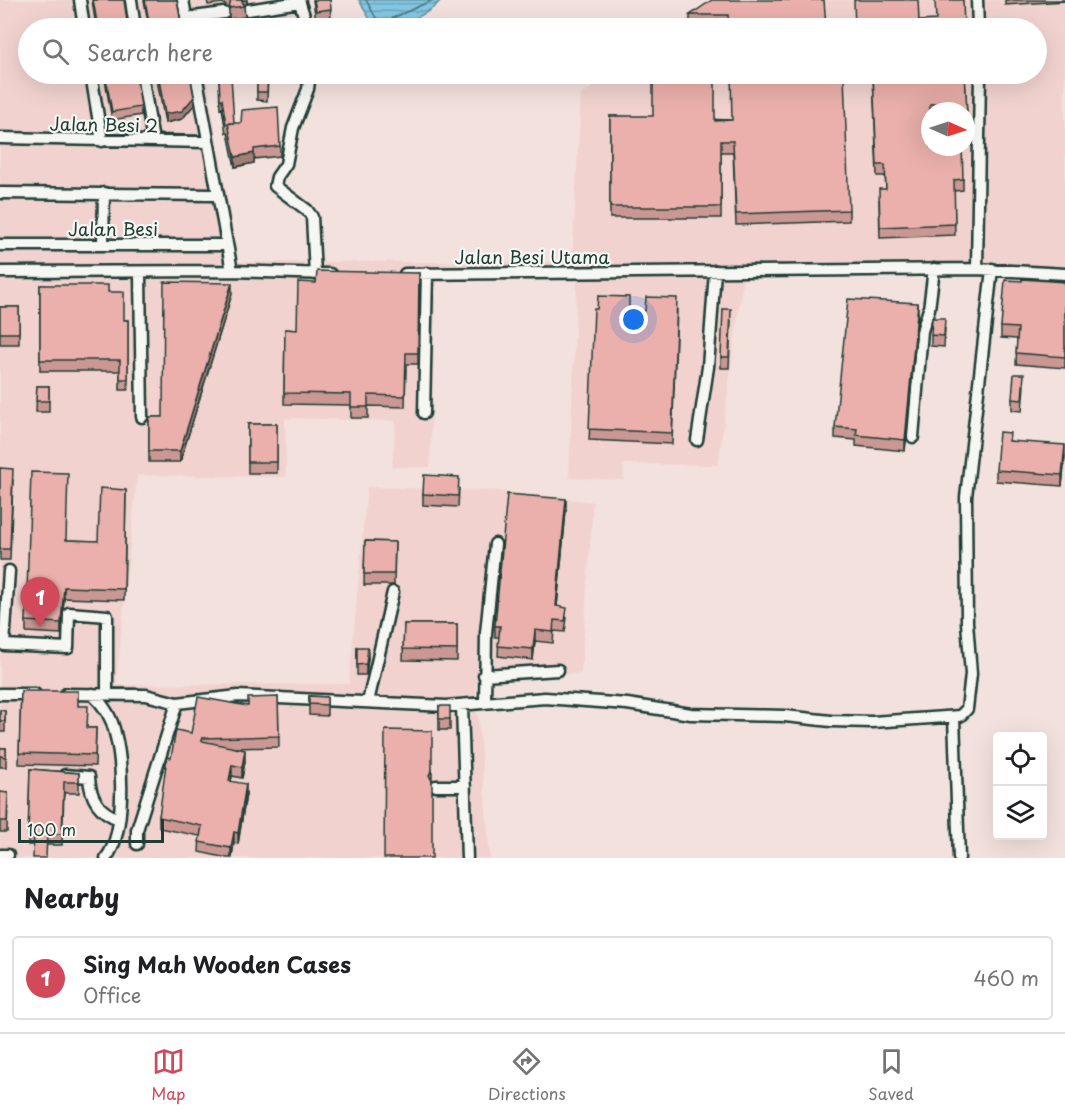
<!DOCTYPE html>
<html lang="en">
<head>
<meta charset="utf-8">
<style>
  :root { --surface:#fff; --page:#f6f6f6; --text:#202124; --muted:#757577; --line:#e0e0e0; --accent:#d1495b }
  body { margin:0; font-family:"Playpen Sans",sans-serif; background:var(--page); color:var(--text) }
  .controls { position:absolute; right:18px; bottom:18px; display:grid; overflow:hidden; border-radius:6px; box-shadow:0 6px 24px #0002 }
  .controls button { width:54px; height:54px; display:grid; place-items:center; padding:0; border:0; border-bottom:2px solid var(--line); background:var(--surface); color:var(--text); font:30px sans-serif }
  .compass { position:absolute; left:921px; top:102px; width:54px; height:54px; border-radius:50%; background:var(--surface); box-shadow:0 6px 24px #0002; rotate:93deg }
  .scale { position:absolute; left:18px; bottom:15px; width:146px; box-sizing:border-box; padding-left:6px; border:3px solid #1f3d34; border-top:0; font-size:16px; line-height:21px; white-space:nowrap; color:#1f3d34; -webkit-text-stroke:4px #f6f6f2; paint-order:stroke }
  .you { position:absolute; left:634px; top:320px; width:21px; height:21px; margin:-15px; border:4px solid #fff; border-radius:50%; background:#1a73e8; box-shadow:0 0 0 9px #1a73e833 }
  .badge { display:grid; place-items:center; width:39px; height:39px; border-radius:50%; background:var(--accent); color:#fff; font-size:20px; font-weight:700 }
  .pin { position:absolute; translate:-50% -50px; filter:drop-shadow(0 2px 3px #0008) }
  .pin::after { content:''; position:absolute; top:32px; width:21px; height:18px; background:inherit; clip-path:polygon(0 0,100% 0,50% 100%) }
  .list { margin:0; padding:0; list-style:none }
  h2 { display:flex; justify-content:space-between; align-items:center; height:78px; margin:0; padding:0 24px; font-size:26px }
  h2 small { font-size:20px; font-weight:400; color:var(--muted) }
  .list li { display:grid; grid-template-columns:39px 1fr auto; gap:18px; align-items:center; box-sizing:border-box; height:84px; margin:0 12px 12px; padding:0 12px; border:2px solid var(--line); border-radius:6px }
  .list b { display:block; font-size:22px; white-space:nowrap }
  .list p { margin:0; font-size:20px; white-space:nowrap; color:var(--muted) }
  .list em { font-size:20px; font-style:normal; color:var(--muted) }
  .icon { flex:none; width:33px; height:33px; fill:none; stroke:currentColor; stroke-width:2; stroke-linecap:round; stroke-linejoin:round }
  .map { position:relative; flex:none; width:1065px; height:858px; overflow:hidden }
  .search { position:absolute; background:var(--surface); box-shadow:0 6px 24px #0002; left:18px; right:18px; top:18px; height:66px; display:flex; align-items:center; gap:15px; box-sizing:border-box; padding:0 21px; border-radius:33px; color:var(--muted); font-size:22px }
  .sheet { height:174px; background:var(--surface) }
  nav { display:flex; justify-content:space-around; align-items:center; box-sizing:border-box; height:84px; border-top:2px solid var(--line); background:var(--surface); font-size:16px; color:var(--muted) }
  nav a { display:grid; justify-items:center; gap:3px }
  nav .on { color:var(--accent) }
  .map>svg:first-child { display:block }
  .built { fill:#f1d2ce; fill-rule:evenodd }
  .water { fill:url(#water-rules); stroke:#5c909f; stroke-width:1.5 }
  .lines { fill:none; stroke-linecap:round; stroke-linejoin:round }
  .shore { stroke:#48757b; stroke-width:1.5 }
  .minor-casing { stroke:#1f3d34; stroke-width:15 }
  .minor { stroke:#f6f6f2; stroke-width:10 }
  .wall { fill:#ca9793; stroke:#1f3d34; stroke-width:1.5 }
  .shaded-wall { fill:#a47b78; stroke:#1f3d34; stroke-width:1.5 }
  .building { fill:#ebb0ab; stroke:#1f3d34; stroke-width:1.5 }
  .labels { text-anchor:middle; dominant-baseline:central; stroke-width:4.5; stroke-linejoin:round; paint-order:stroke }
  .street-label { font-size:18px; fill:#1f3d34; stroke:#f6f6f2 }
</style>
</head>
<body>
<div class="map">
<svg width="1065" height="858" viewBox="0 0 1065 858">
  <defs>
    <pattern id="water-rules" width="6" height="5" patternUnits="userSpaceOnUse" patternTransform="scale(1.5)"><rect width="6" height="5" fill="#85c8e6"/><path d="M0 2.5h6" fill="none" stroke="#6ca4bb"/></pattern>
  </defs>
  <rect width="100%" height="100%" fill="#f3e1dd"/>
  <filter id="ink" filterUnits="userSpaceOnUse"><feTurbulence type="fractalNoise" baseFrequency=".0167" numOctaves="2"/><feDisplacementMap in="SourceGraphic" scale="12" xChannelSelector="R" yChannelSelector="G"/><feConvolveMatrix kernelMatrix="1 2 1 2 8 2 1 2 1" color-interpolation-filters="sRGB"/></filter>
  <g filter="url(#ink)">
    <path class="built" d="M0 0H293V14L198 28H28V74H206L238 262H572L581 95 611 74H1036V28H674L714 0H1065V272L988 271 743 278 718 465 623 464 624 480 569 478 577 281 436 279 430 467H392L396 421 285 418 286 477 137 475 116 685 349 684 367 487 496 491 593 502 581 673 475 683 490 858H0ZM930 111H966V147H930Z"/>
    <path class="water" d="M359 0H441C428 16 392 31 372 23Z"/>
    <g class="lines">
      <path class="shore" d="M366 0 376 18 386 21 433 0"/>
      <defs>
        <path id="minor" d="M80 0 84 28
          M131 0 135 28
          M183 0 188 28
          M299 0 308 28
          M977 0 978 28
          M248 10 300 2
          M186 18 224 13
          M91 74 102 141
          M142 74 153 141
          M196 74 232 271
          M310 74 308 89 293 128 286 164 277 177 275 186 307 210 312 217 315 274
          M0 138 208 142
          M0 193 216 195
          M103 243 104 193
          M0 245H226
          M977 269 980 74
          M0 272 232 271 330 274
          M140 274 142 417
          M405 274 977 269 1065 274
          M424 413 427 273
          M913 437 922 331 929 309 934 269
          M697 440 708 367 715 271
          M9 571 4 645 68 648 69 613 107 616V693
          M484 675 558 670
          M0 694H35
          M66 694 146 695 177 703 238 696 446 706 545 698 627 704 691 714 785 716 831 721 872 722 960 716 967 709 971 674 967 622 966 497 992 269
          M92 694C103 704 112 718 115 733 123 763 126 833 106 858
          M368 702 393 592
          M485 703 486 633 495 544
          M462 706 467 858
          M954 717 959 858
          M65 775 89 777C90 797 98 812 119 819
          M436 786H465
          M137 844V830L177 703
          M0 855H8"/>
      </defs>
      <use href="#minor" class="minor-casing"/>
      <use href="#minor" class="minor"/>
    </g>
    <path class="wall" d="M92 0H124L128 28H96Z
      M144 0H177L182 28H149Z
      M207 0H247V3L244 6 245 17 229 19V9L223 3 208 5Z
      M313 0H330L331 20 316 22Z
      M824 0 728 26H690V15Z
      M1005 0H1065V1L1005 5Z
      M104 74H136L141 107V115L112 120Z
      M156 74H190L194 105 182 119 165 123Z
      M246 74H268L267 101 257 100V80L246 79Z
      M873 74H965L967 124 966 111H930V147L963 179V190L954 191 955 235 880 238 879 200 886 189 885 176H877Z
      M219 77 234 123 280 146V156L254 159V163L235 167 228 133H226L222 108 220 109Z
      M610 116 732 120 849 210V221L736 225 733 152H721V218H610Z
      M419 273 418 364H406L405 407 368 406V418H351V405L284 404 285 329 297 330 316 283Z
      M1022 281 1065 282V368L1016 364 1017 339 1001 338V327Z
      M40 285 108 292 124 320H128V390H120V371H40Z
      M232 294 180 462H149V417H163Z
      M0 307H19V344H0Z
      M597 309 645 311 677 309 672 444 589 440Z
      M918 314 905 451 856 446V440L835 438V427Z
      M731 320 729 368H721V357Z
      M945 329 944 347 931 346V335Z
      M1024 385 1022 411 1012 410V399Z
      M37 386H49V412H36Z
      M248 424H277V473H248Z
      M1010 441 1065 456 1062 486 996 481V470Z
      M0 468 13 480 10 560H0Z
      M459 488 458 507 423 505V494Z
      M126 490 124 600 64 598 61 634 26 632V621L66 540 98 541Z
      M566 510 557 606 567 618 565 632 554 631 553 643 535 641 533 660 498 656 499 637H495V626Z
      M365 541 395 542 394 585H364Z
      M404 624H457V661L403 660Z
      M357 647 368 658 366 675H357Z
      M21 691 78 706 87 728H96L95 766 19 764Z
      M309 696 327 697V716L309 715Z
      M278 697 279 747 236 748 245 761 242 778 232 776 231 781 246 794 238 844 234 843 232 858H227L199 852 200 836 159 828V817L171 758 191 733Z
      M439 706 450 719V730H439Z
      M0 710 5 711V732H0Z
      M0 748H6V767H0Z
      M30 769 79 773V793H64L62 845H28Z
      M0 792 8 804 7 832H0Z"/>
    <path class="shaded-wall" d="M241 0H247V3L244 6Z
      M194 97V105L182 119 165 123V114Z
      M254 153V163L235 167V157Z
      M232 283V294L180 462V451Z
      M918 303V314L905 451V440Z
      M1065 445V456L1062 486V475Z
      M566 499V510L556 617V606Z
      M64 587V598L61 634V623Z
      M535 630V641L533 660V649Z
      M368 647V658L366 675V664Z
      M245 750V761L242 778V767Z
      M232 765V776L229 792V781Z
      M432 769V780L429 785V775Z
      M246 784V794L238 844V833Z
      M234 832V843L231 858V848Z"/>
    <path class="building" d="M93 0H124L128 28H98Z
      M145 0H177L182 28H150Z
      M231 0H241L245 6 229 8Z
      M314 0H330L331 9 316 11Z
      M712 0H824L826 28H729L728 15H690Z
      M854 0H918L919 21 936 20 935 0H963L964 28H855Z
      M232 23 244 24 243 28H253H232Z
      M105 74H136L141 107 112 112Z
      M158 74H190L194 97 182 111 165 114Z
      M257 74H268L267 92H257Z
      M731 74H833V76H844L849 210 736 214 733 141H721V207H610V116H653V82H715V121L732 120Z
      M873 74H965L967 113 966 111H951V103L930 104V147H962L963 179 954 180 955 224 880 227 879 189H886L885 165H877Z
      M231 76 234 123 226 124 222 99H220L219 77Z
      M278 107 280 146 254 149V153L235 157 228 123H241L242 110Z
      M317 271 419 273 418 353H406L405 396 368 395V407H351V394L284 393 285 329 297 330 298 282 316 283Z
      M1022 279 1065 282V357L1016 353 1018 328 1001 327 1005 280 1022 281Z
      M164 282 232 283 180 451H149V417H163Z
      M40 285H108V292H124V320H128V379H120V360H40Z
      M598 296 629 297V310L645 311 646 297 677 298 672 433 589 429 594 309H597Z
      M848 299 918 303 905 440 856 435 857 429 835 427Z
      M0 307H19V333H0Z
      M723 309H731L729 357H721Z
      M932 318H945L944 336 931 335Z
      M1014 374H1024L1022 400 1012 399Z
      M37 386H49V401H36Z
      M248 424H277V462H248Z
      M999 432 1010 433 1009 441 1065 445 1062 475 996 470Z
      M0 468 13 469 10 549H0Z
      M31 472 68 473 66 540 98 541 100 488 126 490 124 589 64 587 61 623 26 621Z
      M424 475 459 477 458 496 423 494Z
      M507 494 566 499 556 606 567 608 565 621 554 620 553 632 535 630 533 649 498 646 500 626H495Z
      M365 541 395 542 394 574H364Z
      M404 624H457V650L403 649Z
      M357 647H368L366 664 357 665Z
      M21 691H78V706H88L87 728H96L95 755 19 753Z
      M309 696 327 697V705L309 704Z
      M198 697 248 706V698L278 697 279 736 202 738V741L245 750 242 767 232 765 229 781 246 784 238 833 234 832 231 848 199 842 202 826 159 817 167 757 171 758 176 730 191 733Z
      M439 706H450V719H439Z
      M0 710 5 711V721H0Z
      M385 730 432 731V769L429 775 432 781V858H384Z
      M0 748H6V757L0 756Z
      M30 769 79 773V782H64L62 834H47L46 858H33L34 834H28Z
      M0 792 8 793 7 821H0Z"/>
  </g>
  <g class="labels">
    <g class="street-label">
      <text transform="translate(104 124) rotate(1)">Jalan Besi 2</text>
      <text x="113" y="228">Jalan Besi</text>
      <text x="532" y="256">Jalan Besi Utama</text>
    </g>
  </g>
</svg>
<div class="controls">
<button><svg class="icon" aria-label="locate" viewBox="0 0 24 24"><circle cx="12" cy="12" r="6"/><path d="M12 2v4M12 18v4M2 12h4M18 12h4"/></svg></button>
<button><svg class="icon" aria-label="layers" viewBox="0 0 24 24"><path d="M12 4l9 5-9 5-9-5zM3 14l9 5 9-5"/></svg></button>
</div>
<svg class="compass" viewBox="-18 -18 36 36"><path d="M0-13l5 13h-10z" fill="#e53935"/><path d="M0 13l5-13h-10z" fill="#757577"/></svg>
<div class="scale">100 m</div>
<div class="you"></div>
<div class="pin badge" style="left:40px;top:627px">1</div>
<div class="search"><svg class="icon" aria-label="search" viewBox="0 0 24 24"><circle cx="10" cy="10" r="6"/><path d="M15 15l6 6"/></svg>Search here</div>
</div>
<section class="sheet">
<h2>Nearby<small></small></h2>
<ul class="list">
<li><span class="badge">1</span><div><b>Sing Mah Wooden Cases</b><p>Office</p></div><em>460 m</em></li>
</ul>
</section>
<nav>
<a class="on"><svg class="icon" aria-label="map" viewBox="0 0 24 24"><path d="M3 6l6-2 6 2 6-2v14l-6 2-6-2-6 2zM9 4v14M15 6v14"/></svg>Map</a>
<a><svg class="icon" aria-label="directions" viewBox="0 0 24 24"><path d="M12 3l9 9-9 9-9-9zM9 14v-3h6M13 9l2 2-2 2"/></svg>Directions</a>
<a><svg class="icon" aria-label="saved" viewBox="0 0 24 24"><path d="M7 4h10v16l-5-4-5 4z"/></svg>Saved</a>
</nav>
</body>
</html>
